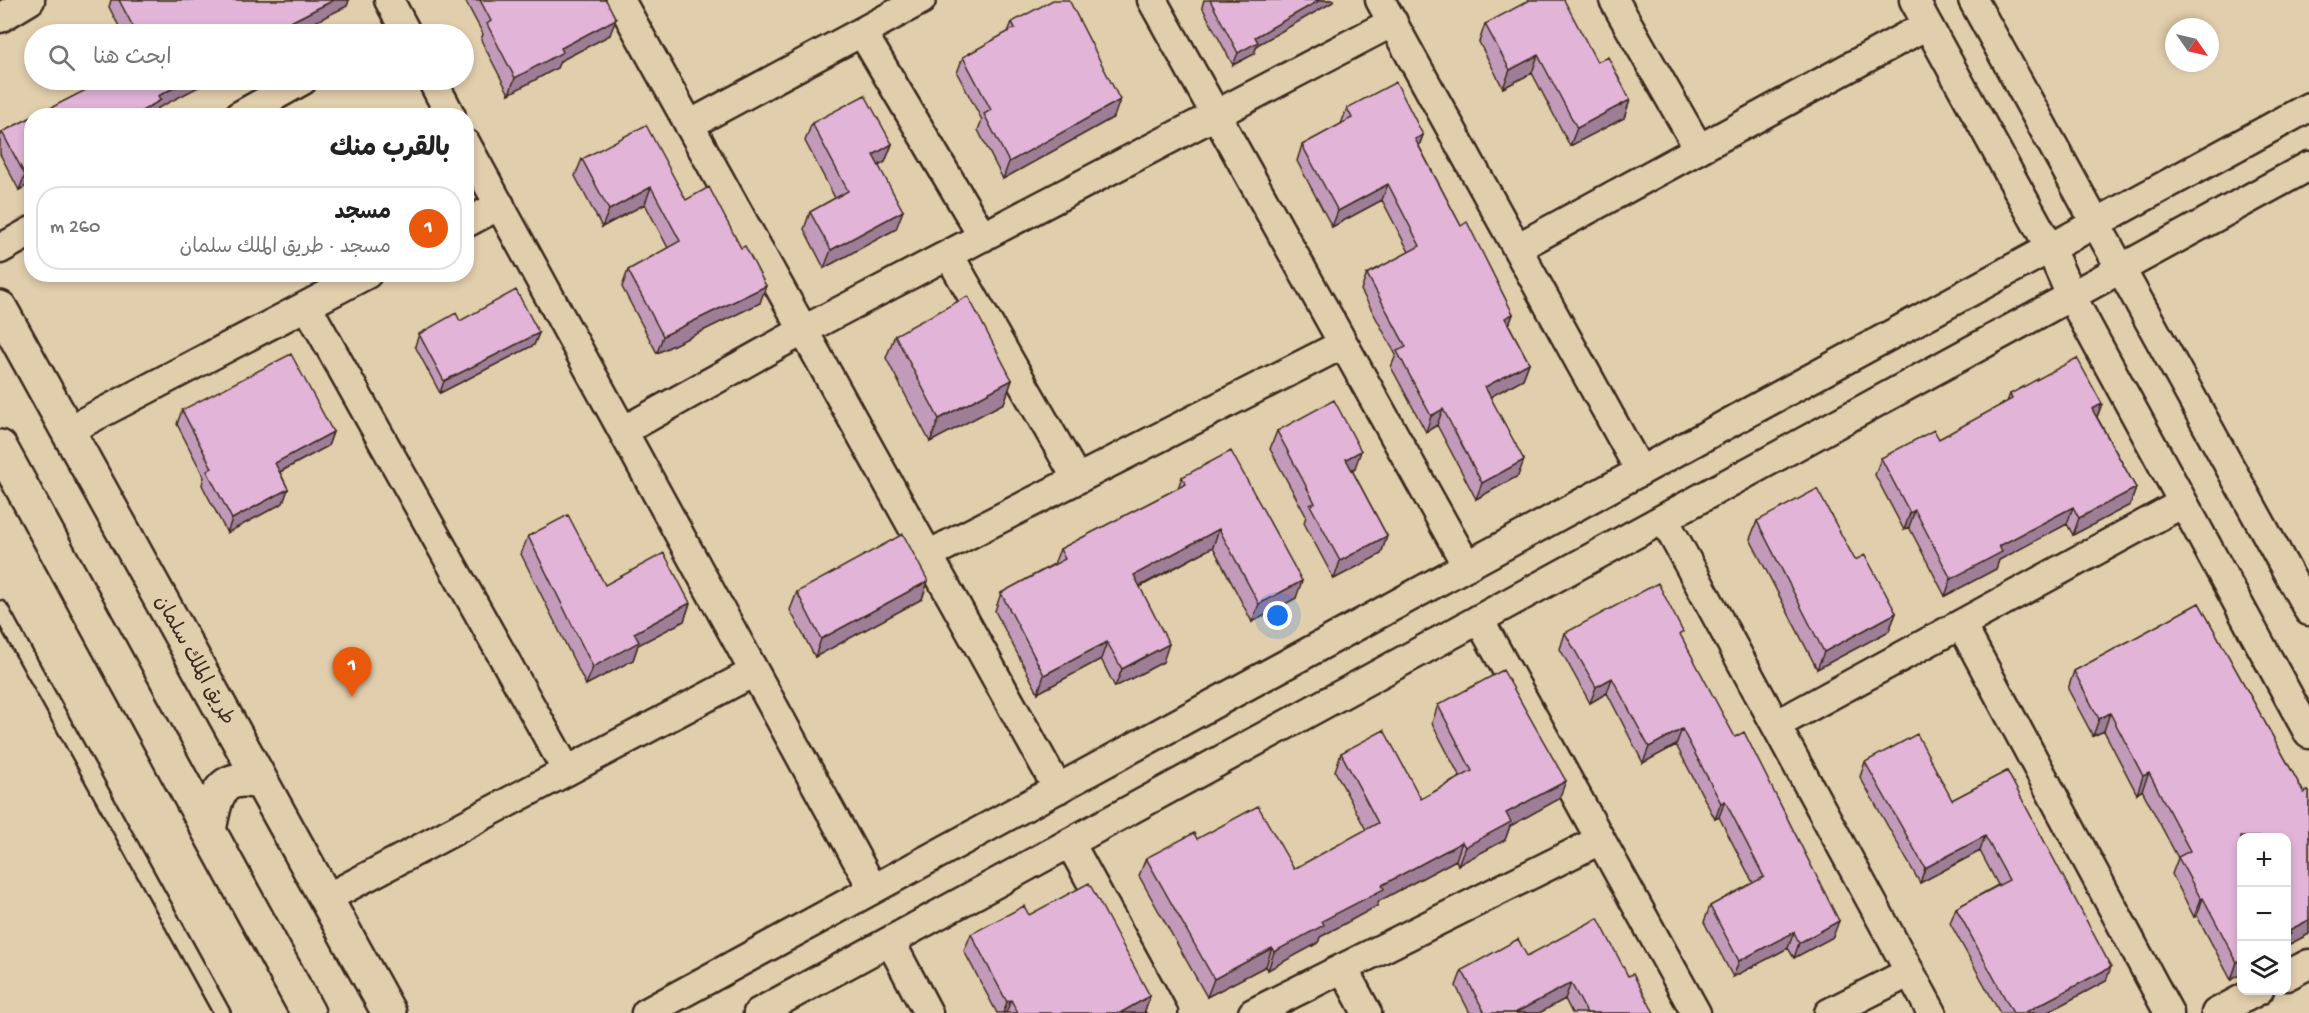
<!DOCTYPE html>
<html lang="ar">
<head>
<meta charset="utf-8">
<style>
  :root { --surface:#fff; --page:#f2f2f2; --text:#222; --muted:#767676; --line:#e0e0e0; --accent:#ea580c }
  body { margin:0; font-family:"Gochi Hand","Playpen Sans Arabic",sans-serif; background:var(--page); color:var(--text); direction:rtl }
  .controls { position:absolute; right:18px; bottom:18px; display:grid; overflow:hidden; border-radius:12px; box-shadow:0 3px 9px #0003 }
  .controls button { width:54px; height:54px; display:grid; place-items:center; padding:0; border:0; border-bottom:2px solid var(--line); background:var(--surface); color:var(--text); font:30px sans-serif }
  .compass { position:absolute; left:2165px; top:18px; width:54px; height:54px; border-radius:50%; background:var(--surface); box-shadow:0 3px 9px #0003; rotate:124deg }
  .you { position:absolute; left:1278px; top:616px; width:21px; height:21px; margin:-15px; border:4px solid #fff; border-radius:50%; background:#1a73e8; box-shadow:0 0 0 9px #1a73e833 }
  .badge { display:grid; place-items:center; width:39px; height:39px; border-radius:50%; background:var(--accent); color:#fff; font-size:20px; font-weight:700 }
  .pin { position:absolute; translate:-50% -50px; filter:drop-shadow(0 2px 3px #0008) }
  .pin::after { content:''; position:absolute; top:32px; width:21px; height:18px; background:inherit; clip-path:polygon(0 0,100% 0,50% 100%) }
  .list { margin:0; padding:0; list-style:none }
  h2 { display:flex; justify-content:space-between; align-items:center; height:78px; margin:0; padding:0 24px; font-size:26px }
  h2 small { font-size:20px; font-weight:400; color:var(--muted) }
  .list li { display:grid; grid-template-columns:39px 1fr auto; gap:18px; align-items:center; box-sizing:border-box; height:84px; margin:0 12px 12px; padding:0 12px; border:2px solid var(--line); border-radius:24px }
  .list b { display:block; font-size:22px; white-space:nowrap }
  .list p { margin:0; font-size:20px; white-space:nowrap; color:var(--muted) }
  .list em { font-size:20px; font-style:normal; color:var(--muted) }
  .icon { flex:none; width:33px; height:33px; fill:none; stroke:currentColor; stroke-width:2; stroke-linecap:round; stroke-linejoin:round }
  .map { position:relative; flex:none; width:2309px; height:1013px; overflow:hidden; direction:ltr }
  .search { position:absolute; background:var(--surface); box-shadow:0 3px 9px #0003; left:24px; top:24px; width:450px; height:66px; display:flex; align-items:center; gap:15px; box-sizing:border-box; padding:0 21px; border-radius:33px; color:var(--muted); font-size:22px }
  .panel { position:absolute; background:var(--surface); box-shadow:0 3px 9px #0003; left:24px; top:108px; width:450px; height:174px; border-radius:24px; direction:rtl }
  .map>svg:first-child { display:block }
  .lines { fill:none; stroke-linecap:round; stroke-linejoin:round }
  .service-casing { stroke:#3b2a1e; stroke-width:20 }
  .minor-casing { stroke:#3b2a1e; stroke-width:33 }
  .secondary-casing { stroke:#3b2a1e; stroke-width:38 }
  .service { stroke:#e1ceac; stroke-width:15 }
  .minor { stroke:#e1ceac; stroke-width:28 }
  .secondary { stroke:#e1ceac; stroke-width:33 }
  .wall { fill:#c29bba; stroke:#3b2a1e; stroke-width:1.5 }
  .shaded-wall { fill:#9e7e97; stroke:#3b2a1e; stroke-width:1.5 }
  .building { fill:#e1b4d8; stroke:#3b2a1e; stroke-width:1.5 }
  .labels { text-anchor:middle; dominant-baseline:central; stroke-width:4.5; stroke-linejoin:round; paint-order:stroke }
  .street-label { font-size:20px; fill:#3b2a1e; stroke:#e1ceac }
</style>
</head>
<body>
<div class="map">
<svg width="2309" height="1013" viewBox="0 0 2309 1013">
  <rect width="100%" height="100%" fill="#e1ceac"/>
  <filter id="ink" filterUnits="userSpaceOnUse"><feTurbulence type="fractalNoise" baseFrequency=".0167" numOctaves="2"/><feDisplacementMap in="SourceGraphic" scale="12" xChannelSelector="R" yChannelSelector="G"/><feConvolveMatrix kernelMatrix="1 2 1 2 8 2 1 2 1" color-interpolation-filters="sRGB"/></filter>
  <g filter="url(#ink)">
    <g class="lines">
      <defs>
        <path id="service" d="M0 609 222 1013"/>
        <path id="minor" d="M389 0 407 34
          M620 0 1058 789
          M1152 0 1467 566
          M1380 0 1640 471
          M1614 0 1699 149
          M1914 0 2050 248 2071 296 2309 734
          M1973 0 2309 611
          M0 18 30 0
          M862 32 983 237
          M432 80 451 116
          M239 116 303 80
          M689 125 921 0
          M466 144 873 889
          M466 223 500 205
          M1517 248 1927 25
          M0 249 32 231
          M949 255 1077 479
          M307 306 567 771
          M67 431 367 274
          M623 431 804 330 1393 22
          M1664 519 1932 1013
          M928 555 1343 344
          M1479 619 1696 1013
          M1961 624 2169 1013
          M1776 725 2183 503
          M1070 843 1163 1013
          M325 899 754 672
          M890 941 928 1013
          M1343 968 1367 1013
          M2286 976 2309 964
          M646 1013 2309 107
          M758 1013 2309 166
          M1253 1013 1600 840
          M1829 1013 1910 972
          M2216 1013 2259 990"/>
        <path id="secondary" d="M0 308 389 1013
          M0 447 308 1013
          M209 831C215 797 218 773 259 782"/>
      </defs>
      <use href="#service" class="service-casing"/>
      <use href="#minor" class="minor-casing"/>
      <use href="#secondary" class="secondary-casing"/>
      <use href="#service" class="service"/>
      <use href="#minor" class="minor"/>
      <use href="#secondary" class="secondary"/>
    </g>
    <path class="wall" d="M111 0H349L347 6 291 34H123L109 7Z
      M465 0H606L610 35 560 61 557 68 509 94 481 40 483 34Z
      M1204 0H1334L1333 2 1257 45 1254 54 1233 65 1202 7Z
      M1012 22 1114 117 1003 179 978 130 982 120 957 73 963 57 1008 32Z
      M1485 24 1597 62 1630 100 1624 118 1570 146 1532 73 1503 88 1479 42Z
      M1347 108 1423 135 1419 146 1461 226 1513 314 1509 325 1529 363 1523 379 1490 397 1518 476 1476 499 1437 425 1426 432 1391 367 1396 355 1361 290 1367 274 1409 252 1382 200 1332 227 1297 161 1302 145 1341 124Z
      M32 117V183L19 190 0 154V138L2 132Z
      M812 123 892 144 885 162 879 166 896 229 824 268 804 229 810 212 835 198 805 141Z
      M582 159 686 200 760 303 657 353 622 287 628 270 668 248 645 204 602 227 575 176Z
      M460 321 539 333 534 345 440 393 415 346 419 334Z
      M895 335 1012 380 1004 403 930 442 886 358Z
      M2010 394 2102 404 2097 417 2136 488 2130 505 2073 535 2067 524 1999 560 1996 569 1945 596 1909 527 1904 530 1875 475 1881 458 1939 439 2007 402Z
      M182 410 333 432 328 446 280 472 288 489 283 503 227 533 202 485 204 477 177 424Z
      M1277 431 1355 468 1352 470 1387 536 1381 554 1334 579 1304 523 1306 516 1270 449Z
      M1182 477 1296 598 1252 622 1213 547 1140 587 1163 662 1115 687 1101 659 1038 693 995 611 1001 593 1054 564 1060 549 1178 488Z
      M1757 521 1855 560 1896 613 1889 631 1817 669 1750 539Z
      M528 536 605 585 690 603 684 621 638 645 633 660 586 685 521 554Z
      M928 581 922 599 815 657 790 610 797 592Z
      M2199 603 2304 793 2308 791 2309 792V934L2286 946V837H2241V974L2231 980 2197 916 2194 917 2172 874 2178 858 2142 790 2137 794 2104 731 2093 736 2068 689 2074 671Z
      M1565 633 1681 637 1833 937 1794 958 1788 948 1733 977 1704 922 1710 906 1753 883 1719 817 1715 819 1676 745 1643 763 1607 693 1590 703 1560 649Z
      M1438 705 1559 799 1510 826 1505 840 1458 865 1456 860 1379 901 1377 906 1320 937 1318 943 1268 970 1266 966 1207 997 1139 876 1146 858 1197 839 1294 869 1366 830 1335 771 1341 753 1421 799 1460 777 1432 723Z
      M1865 762 1952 800 2007 771 2106 981 2046 1013H2000L1950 923 1956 908 1998 885 1980 851 1920 883 1860 777Z
      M1029 915 1150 996 1144 1013H997L964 951 971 934Z
      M1527 956 1628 976 1654 1013H1572L1565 999 1539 1013H1470L1456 986 1462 970Z"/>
    <path class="shaded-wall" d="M334 0H349L347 6 291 34H267Z
      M1320 0H1334L1333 2 1257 45 1254 54 1233 65 1238 53 1255 37Z
      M616 19 610 35 560 61 557 68 509 94 515 78 561 48Z
      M1538 55 1532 73 1503 88 1510 70Z
      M189 80H212L158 108 155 116H133L158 96Z
      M1120 100 1114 117 1003 179 1009 162Z
      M1630 100 1624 118 1570 146 1577 128Z
      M1423 135 1417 151 1415 139Z
      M892 144 885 162 866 172 873 155Z
      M32 171V183L19 190 25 175Z
      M1388 184 1382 200 1332 227 1338 211Z
      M651 187 645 204 602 227 609 210Z
      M903 211 896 229 824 268 831 250Z
      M766 286 760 303 657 353 663 336Z
      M1513 314 1507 330 1505 318Z
      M539 333 534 345 440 393 444 381Z
      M1529 363 1523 379 1479 403 1485 387Z
      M1012 380 1004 403 930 442 939 419Z
      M2102 404 2095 421 2092 409Z
      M1443 409 1437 425 1426 432 1431 416Z
      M333 432 328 446 270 477 275 463Z
      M1361 451 1355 468 1339 477 1346 459Z
      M1524 460 1518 476 1476 499 1482 483Z
      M2136 488 2130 505 2073 535 2079 518Z
      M288 489 283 503 227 533 232 519Z
      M2073 507 2067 524 1999 560 1996 569 1945 596 1951 579 1999 546Z
      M1915 510 1909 527 1904 530 1910 513Z
      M1219 529 1213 547 1127 593 1134 575Z
      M1387 536 1381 554 1334 579 1340 561Z
      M928 581 922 599 815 657 821 639Z
      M1302 581 1296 598 1252 622 1259 604Z
      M690 603 684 621 638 645 633 660 586 685 593 667 634 633Z
      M1896 613 1889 631 1817 669 1824 652Z
      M1107 642 1101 659 1038 693 1044 675Z
      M1169 644 1163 662 1115 687 1122 669Z
      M1612 678 1607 693 1590 703 1596 687Z
      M2110 713 2104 731 2093 736 2099 719Z
      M1682 729 1676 745 1643 763 1649 747Z
      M2149 773 2142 790 2137 794 2143 776Z
      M1566 781 1559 799 1510 826 1505 840 1458 865 1465 847 1506 813Z
      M1725 801 1719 817 1715 819 1721 803Z
      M1985 836 1980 851 1920 883 1925 868Z
      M1462 842 1456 860 1379 901 1377 906 1320 937 1318 943 1268 970 1274 952 1322 921 1382 885Z
      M2203 898 2197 916 2194 917 2201 899Z
      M2309 920V934L2286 946V936L2289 930Z
      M1839 921 1833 937 1794 958 1799 943Z
      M1794 932 1788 948 1733 977 1739 961Z
      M1272 948 1266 966 1207 997 1214 979Z
      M2241 960V974L2231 980 2237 962Z
      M2111 967 2106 981 2046 1013H2024Z
      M1571 983 1565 999 1539 1013H1515Z
      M1150 996 1144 1013H1120Z
      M1011 1000 1006 1013H1003L1007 1002Z"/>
    <path class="building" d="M119 0H334L267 34H137Z
      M480 0H606L616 19 561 48 563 52 515 78 487 24 491 21Z
      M1053 0H1069L1120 100 1009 162 984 114 991 110 963 57 1015 28 1012 22Z
      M1210 0H1320L1255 37 1258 42 1238 53Z
      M1530 0H1564L1597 62 1608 57 1630 100 1577 128 1538 55 1510 70 1485 24Z
      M105 80H189L158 96 161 100 133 116H35Z
      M1396 82 1423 135 1415 139 1461 226 1467 222 1513 314 1505 318 1529 363 1485 387 1524 460 1482 483 1443 409 1431 416 1397 351 1406 347 1367 274 1420 246 1388 184 1338 211 1302 145 1352 118 1347 108Z
      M865 95 892 144 873 155 903 211 831 250 810 212 848 191 812 123Z
      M32 117V171L25 175 2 132Z
      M646 125 686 200 709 187 741 248 745 246 766 286 663 336 628 270 680 241 651 187 609 210 582 159Z
      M516 290 539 333 444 381 419 334 456 313 460 321Z
      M968 296 1012 380 939 419 895 335Z
      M291 354 333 432 275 463 288 489 232 519 207 471 212 468 182 410Z
      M2077 358 2102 404 2092 409 2136 488 2079 518 2073 507 1999 546 2002 552 1951 579 1915 510 1910 513 1881 458 1934 430 1939 439 2012 399 2010 394Z
      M1334 400 1361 451 1346 459 1387 536 1340 561 1310 505 1315 503 1277 431Z
      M1231 451 1302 581 1259 604 1219 529 1134 575 1169 644 1122 669 1107 642 1044 675 1001 593 1065 559 1060 549 1186 484 1182 477Z
      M1817 489 1855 560 1865 555 1896 613 1824 652 1757 521Z
      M568 515 605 585 664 553 690 603 634 633 639 642 593 667 528 536Z
      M903 534 928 581 821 639 797 592Z
      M1658 583 1683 632 1680 634 1735 737 1744 732 1839 921 1799 943 1794 932 1739 961 1710 906 1764 877 1725 801 1721 803 1682 729 1649 747 1612 678 1596 687 1565 633Z
      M2199 603 2304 793 2308 791 2309 792V920L2289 930 2291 934 2286 936V837H2241V960L2237 962 2203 898 2201 899 2178 857 2190 851 2149 773 2143 776 2110 713 2099 719 2074 671Z
      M1503 670 1566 781 1506 813 1511 822 1465 847 1462 842 1382 885 1384 889 1322 921 1324 925 1274 952 1272 948 1214 979 1146 858 1194 833 1197 839 1258 806 1294 869 1378 823 1341 753 1384 730 1421 799 1472 771 1438 705Z
      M1917 734 1952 800 2007 771 2111 967 2024 1013H2013L1956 908 2009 880 1985 836 1925 868 1865 762Z
      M1089 883 1150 996 1120 1013H1018L1011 1000 1007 1002 971 934 1024 906 1029 915Z
      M1598 918 1628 976 1633 974 1654 1013H1587L1571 983 1515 1013H1485L1462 970 1518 939 1527 956Z"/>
  </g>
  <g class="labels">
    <g class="street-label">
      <text transform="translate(193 661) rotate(61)">طريق الملك سلمان</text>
    </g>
  </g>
</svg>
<div class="controls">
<button>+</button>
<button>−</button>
<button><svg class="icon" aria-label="layers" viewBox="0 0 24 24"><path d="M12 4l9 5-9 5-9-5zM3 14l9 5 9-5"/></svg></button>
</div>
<svg class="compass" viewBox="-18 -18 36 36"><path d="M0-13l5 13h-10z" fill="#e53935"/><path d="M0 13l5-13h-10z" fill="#767676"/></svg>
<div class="you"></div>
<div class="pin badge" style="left:352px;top:697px">1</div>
<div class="search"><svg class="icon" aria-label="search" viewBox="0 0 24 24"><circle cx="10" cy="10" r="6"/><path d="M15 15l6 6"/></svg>ابحث هنا</div>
<section class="panel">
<h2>بالقرب منك<small></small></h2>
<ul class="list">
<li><span class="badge">1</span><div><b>مسجد</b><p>مسجد · طريق الملك سلمان</p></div><em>260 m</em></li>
</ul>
</section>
</div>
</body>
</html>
